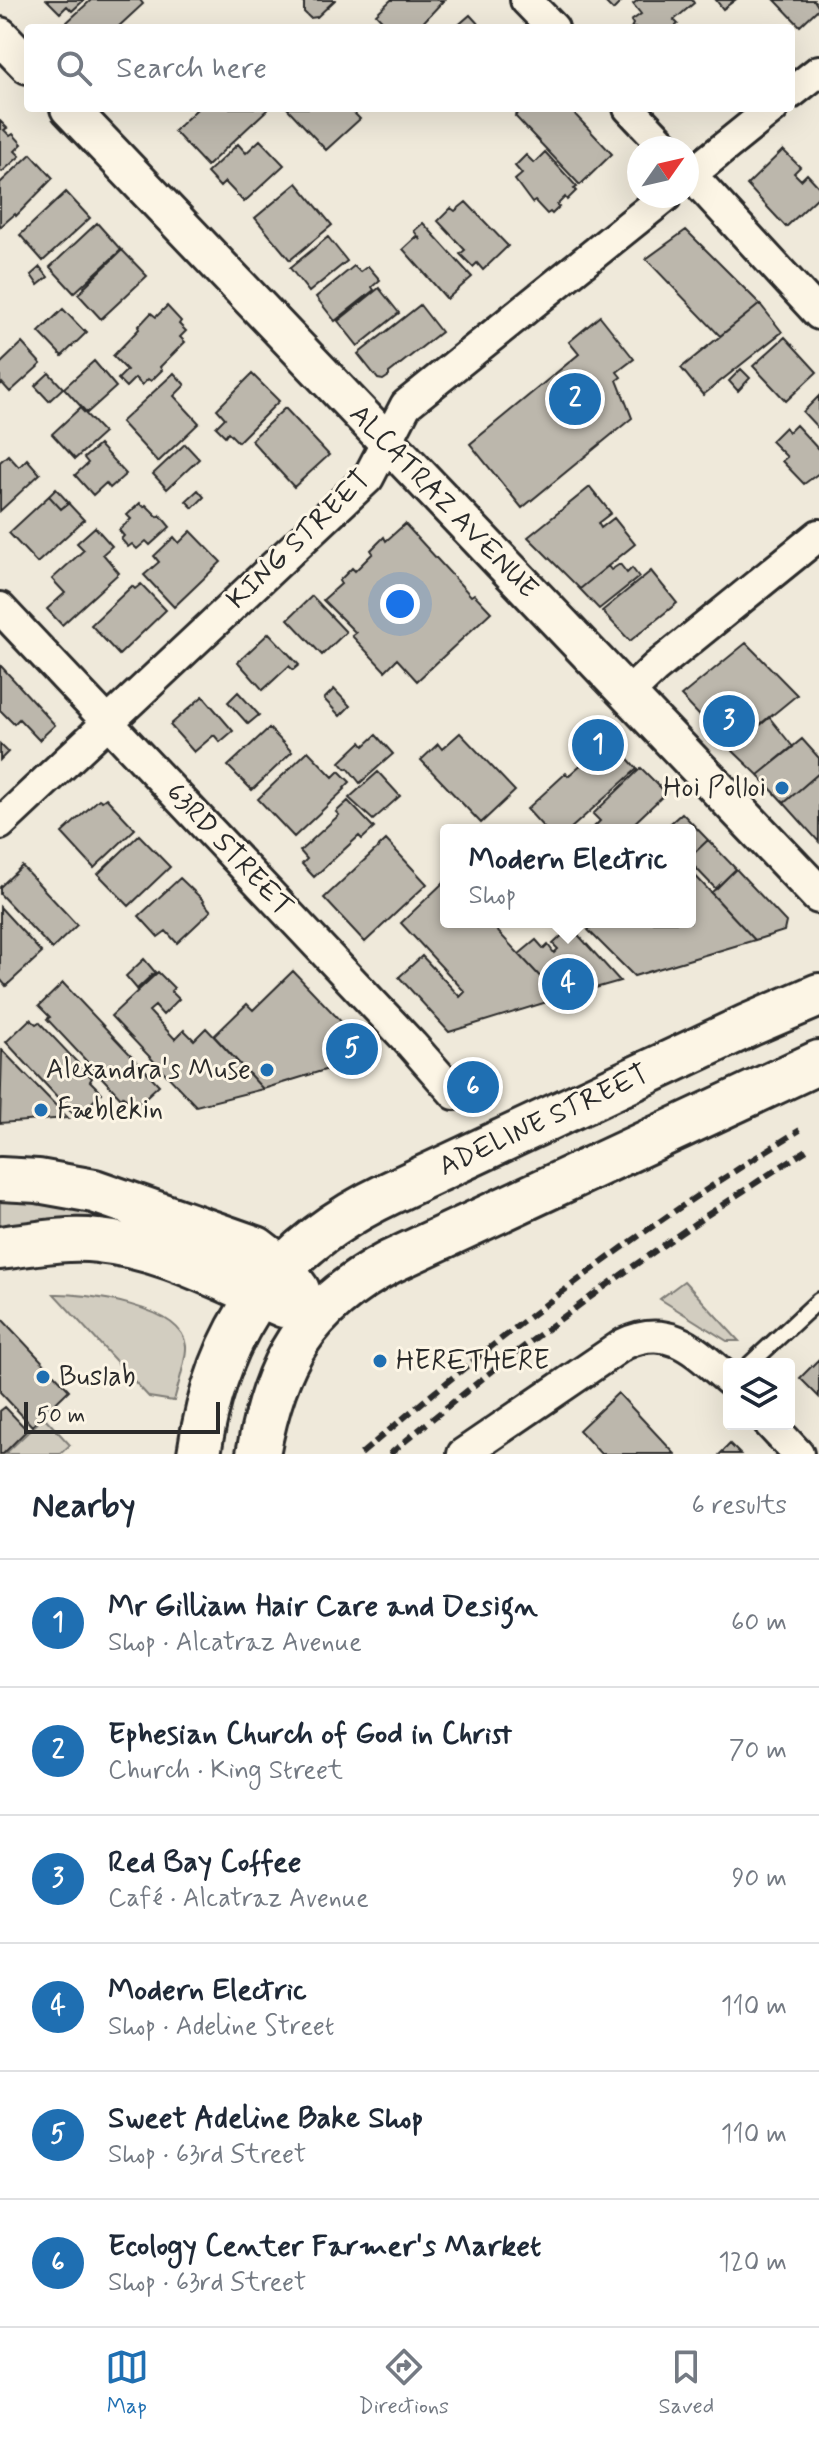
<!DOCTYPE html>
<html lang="en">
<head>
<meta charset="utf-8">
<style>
  :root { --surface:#fff; --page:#f6f6f7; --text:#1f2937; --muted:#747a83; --line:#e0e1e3; --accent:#1f6fb2 }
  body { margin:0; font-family:Mynerve,sans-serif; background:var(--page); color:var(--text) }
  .controls { position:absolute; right:24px; bottom:24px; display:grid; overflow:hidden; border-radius:8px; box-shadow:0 8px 32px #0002 }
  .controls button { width:72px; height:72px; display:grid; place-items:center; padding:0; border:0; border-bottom:2px solid var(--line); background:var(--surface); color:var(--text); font:40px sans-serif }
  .compass { position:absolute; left:627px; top:136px; width:72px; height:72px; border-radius:50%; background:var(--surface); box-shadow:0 8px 32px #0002; rotate:56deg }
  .scale { position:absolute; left:24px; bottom:20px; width:196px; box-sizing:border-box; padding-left:8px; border:4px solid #2b2b2b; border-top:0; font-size:22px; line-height:28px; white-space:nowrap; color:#2b2b2b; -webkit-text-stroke:6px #fcf5e5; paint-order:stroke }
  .you { position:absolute; left:400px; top:604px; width:28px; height:28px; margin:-20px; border:6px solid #fff; border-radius:50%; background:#1a73e8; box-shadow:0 0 0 12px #1a73e833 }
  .badge { display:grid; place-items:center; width:52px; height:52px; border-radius:50%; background:var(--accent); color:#fff; font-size:26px; font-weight:700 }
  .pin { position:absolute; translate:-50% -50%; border:4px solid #fff; box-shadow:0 2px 8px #0006 }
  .popup { position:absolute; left:440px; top:824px; width:256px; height:104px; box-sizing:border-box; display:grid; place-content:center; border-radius:8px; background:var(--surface); filter:drop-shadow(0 2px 6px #0005); font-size:26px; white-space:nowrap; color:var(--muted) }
  .popup b { font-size:30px; color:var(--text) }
  .popup::after { content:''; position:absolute; left:50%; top:100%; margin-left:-16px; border:16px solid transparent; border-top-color:var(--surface) }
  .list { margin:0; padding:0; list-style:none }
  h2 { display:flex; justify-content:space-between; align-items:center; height:104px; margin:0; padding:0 32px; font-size:34px }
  h2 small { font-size:26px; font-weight:400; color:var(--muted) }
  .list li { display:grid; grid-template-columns:52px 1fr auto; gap:24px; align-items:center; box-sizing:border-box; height:128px; padding:0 32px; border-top:2px solid var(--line) }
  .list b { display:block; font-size:30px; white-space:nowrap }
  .list p { margin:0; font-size:26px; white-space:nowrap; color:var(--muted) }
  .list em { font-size:26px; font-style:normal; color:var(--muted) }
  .icon { flex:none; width:44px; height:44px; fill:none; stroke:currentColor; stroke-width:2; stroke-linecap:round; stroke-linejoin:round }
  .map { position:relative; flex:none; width:819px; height:1454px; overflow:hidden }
  .search { position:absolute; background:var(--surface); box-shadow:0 8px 32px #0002; left:24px; right:24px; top:24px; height:88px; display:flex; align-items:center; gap:20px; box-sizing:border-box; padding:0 28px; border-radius:8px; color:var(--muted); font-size:30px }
  .sheet { height:872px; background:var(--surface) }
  nav { display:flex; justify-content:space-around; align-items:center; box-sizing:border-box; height:112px; border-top:2px solid var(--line); background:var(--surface); font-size:22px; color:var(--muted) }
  nav a { display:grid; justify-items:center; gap:4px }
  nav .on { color:var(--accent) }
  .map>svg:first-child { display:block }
  .green { fill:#d2cdc0; stroke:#7e7c76; stroke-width:2 }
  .building { fill:#bcb7ac; stroke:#2b2b2b; stroke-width:2 }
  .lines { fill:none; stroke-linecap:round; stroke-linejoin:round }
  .service-casing { stroke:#2b2b2b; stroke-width:20 }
  .minor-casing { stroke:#2b2b2b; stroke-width:36 }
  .tertiary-casing { stroke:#2b2b2b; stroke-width:42 }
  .secondary-casing { stroke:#2b2b2b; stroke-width:48 }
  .service { stroke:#fcf5e5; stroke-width:14 }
  .minor { stroke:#fcf5e5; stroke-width:30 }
  .tertiary { stroke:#fcf5e5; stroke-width:36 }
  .secondary { stroke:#fcf5e5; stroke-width:42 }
  .rail { stroke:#2b2b2b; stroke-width:6; stroke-dasharray:12 6; stroke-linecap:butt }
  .poi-dot { fill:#1f6fb2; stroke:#fcf5e5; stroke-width:3 }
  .labels { text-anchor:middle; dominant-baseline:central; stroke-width:6; stroke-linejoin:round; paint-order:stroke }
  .street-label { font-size:28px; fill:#2b2b2b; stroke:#fcf5e5 }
  .poi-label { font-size:28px; fill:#2b2b2b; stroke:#fcf5e5; text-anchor:start }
</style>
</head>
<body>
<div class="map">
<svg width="819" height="1454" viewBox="0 0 819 1454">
  <rect width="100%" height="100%" fill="#efe9da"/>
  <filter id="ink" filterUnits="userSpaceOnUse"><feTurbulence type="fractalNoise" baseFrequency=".0125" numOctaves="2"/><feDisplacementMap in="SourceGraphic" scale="16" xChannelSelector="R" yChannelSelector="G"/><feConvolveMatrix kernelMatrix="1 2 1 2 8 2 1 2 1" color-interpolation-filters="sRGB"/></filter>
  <g filter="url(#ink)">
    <path class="green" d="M0 1194 60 1200 234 1262 0 1232Z
      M684 1281 739 1341H727L660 1299Z
      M54 1294C84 1293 183 1306 186 1346 187 1358 177 1388 174 1401L149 1397Z
      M44 1417 70 1445 60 1454H5Z"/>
    <path class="building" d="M47 0H84L72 11 67 6 60 13Z
      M91 0H140L143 4 117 28H71L66 23Z
      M301 0H335L317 17 310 18 304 12V3Z
      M391 0H444L418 28H389L376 14Z
      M603 0H623L613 10Z
      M638 0H692L694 3 674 20 678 24 673 28H631L633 24 631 21 641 14 633 4Z
      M716 0H735L723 9Z
      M775 0H814L819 8 800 26Z
      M470 15 482 28H455Z
      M198 108H269L207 166 174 131Z
      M287 108H349L360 119 326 150Z
      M524 108H569L612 154 580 185 515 116Z
      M0 121 7 128 4 130 10 136 13 134 22 144 15 151 20 156 2 172 0 170Z
      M260 140 284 165 244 202 225 182 220 187 207 173 238 144 246 153Z
      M783 150 800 167 794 173 801 180 807 174 819 187V196L786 227 747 185Z
      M545 152 577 187 574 189 576 191 567 200 565 197 557 205 559 207 552 214 550 212 547 214 535 201 532 203 515 180 522 174 515 166 526 155 534 163Z
      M31 154 53 178 16 216 15 214 0 227V183Z
      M297 183 332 225 290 260 255 218Z
      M66 192 90 218 43 261 20 235Z
      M466 202 508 246 483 270 477 263 473 267 460 254 465 250 438 221 451 208 455 211Z
      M97 223 121 250 74 293 50 267Z
      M423 223 472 277 447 299 403 249 416 237 421 240 414 231Z
      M686 230 760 304 720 336 646 259Z
      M328 237 347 261 309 292 290 268Z
      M122 250 147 276 101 319 78 294 85 288 84 287Z
      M354 266 360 272 368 266 380 280 372 287 374 290 335 321 316 297Z
      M40 267 48 277 38 285 31 275Z
      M379 288 399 313 358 346 338 321Z
      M760 304 782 332 703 395 681 368Z
      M420 305 441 332 389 373V376L383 380 378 379 358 354Z
      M167 306 181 321 179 324 186 331 180 337 185 342 160 367 162 370 151 381 148 379 142 385 135 378 126 387 118 379 127 370 113 356 139 329 138 327 151 313 156 317Z
      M63 309 84 331 85 330 87 332 62 356 39 332Z
      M600 316 634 359 617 372 621 377 617 380 632 418 522 508 470 444 579 354 569 342Z
      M785 337 817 372 786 401 753 366Z
      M22 343 41 364 10 392 2 383 0 385V364Z
      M94 361 116 387 87 413 64 388Z
      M741 369 750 378 738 391 729 381Z
      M49 373 63 388 49 401 35 386Z
      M174 373 185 385 174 396 199 423 158 462 121 422Z
      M252 374 279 401 238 442 228 432 225 436 216 427 225 418 217 409Z
      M819 396V427L818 428 803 412Z
      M80 408 104 433 75 459 52 434Z
      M285 408 329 455 294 487 251 440Z
      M796 425 819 450V473L804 484 782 461 787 457 771 441 785 427 789 432Z
      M185 444 199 459 167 489 153 474Z
      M99 445 126 474 110 488 106 483 93 495 75 475 88 463 84 458Z
      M8 455 19 467 27 459 40 474 0 511V462Z
      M590 487 611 513 598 523 601 528 614 518 635 544 580 589 528 537Z
      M56 489 69 503 61 509 49 496Z
      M198 490 204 497 193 508 186 501Z
      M49 496 61 509 68 503 84 520 37 563 9 533Z
      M140 503 144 507 146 505 158 517 160 515 170 527 150 545 146 541 137 549 132 544 128 547 121 539 124 536 119 530 131 519 127 515Z
      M405 524 471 596 474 594 491 612 417 681 397 659 385 671 352 636 356 633 323 600 341 584 339 581 352 568 355 571 373 553 371 550 384 537 386 541Z
      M95 527 112 546 103 554 119 573 62 625 47 609 65 593 52 579 84 550 77 543Z
      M191 531 221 562 174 607 144 575 159 562 154 556 174 537 179 543Z
      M620 564 627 573 632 568 639 577 599 609 580 589 608 566 611 570Z
      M651 571 677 603 630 641 602 611Z
      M141 584 166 610 119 655 91 625 132 586 135 589Z
      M312 596 346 632 322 655 288 619Z
      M269 633 299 665 293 670 289 666 263 690 238 662Z
      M746 643 797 695 731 749 681 696Z
      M0 665 55 725 39 740 19 719 14 724 0 710Z
      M334 689 350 706 340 716 324 699Z
      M238 692 259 715 248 724 228 702Z
      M203 696 233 731 220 742 214 735 194 752 170 725Z
      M769 717 793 747 758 775 731 749Z
      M599 726 637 769 569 830H546L527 809 566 773 568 776 584 762 573 750Z
      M269 728 292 752 252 790 228 766Z
      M460 733 515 791 481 823 421 760 438 744 442 749Z
      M376 735 393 754 360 783 348 768 346 769 340 762 361 742 364 746Z
      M802 739 819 758V773L784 803 758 775Z
      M0 744 8 752 0 760Z
      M308 751 333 777 339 771 350 782 344 788 345 789 294 837 258 799Z
      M641 768 666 793 627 830H598L594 827 600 821 593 814Z
      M378 772 400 796 373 820 349 798Z
      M819 773V842L784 803Z
      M106 798 135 829 94 868 62 833 99 799 102 801Z
      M348 801 374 828 362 839 359 836 314 877 302 864 307 859 300 851 339 815 336 812Z
      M682 813 708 840 690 857V830H663Z
      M139 835 170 867 129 906 98 874Z
      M386 840 427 884 365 942 324 898Z
      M708 840 736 869 716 889 690 862V857Z
      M22 866 77 925 52 949 0 894V887Z
      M736 869 786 922 784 931 755 940 711 893Z
      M690 870 755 940 634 976 588 930 596 922H690Z
      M180 878 204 901 203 902 211 911 177 943 166 931 158 937 139 916Z
      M446 880V922H489L560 998 449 1032 399 977 422 956 460 997 465 992 401 923Z
      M0 907 42 953 6 986 0 979Z
      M571 927 620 981 560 998 519 954 536 940 544 949 548 945 554 953 558 949 553 944Z
      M144 959 155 972 137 989 126 976Z
      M293 971 366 1048 364 1058 263 1089 214 1036 247 1004 253 1010Z
      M158 972 174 988 171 991 179 999 163 1015 155 1006 149 1011 175 1039 184 1030 194 1040 206 1028 263 1089 196 1106 111 1016Z
      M63 983 159 1085 134 1108 123 1096 121 1098 47 1019 50 1017 39 1006Z
      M30 1019 36 1024 39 1022 92 1078 90 1081 102 1093 76 1117 6 1042Z
      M2 1050 68 1118 0 1123Z
      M0 1317 69 1390 32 1426 0 1392Z
      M819 1359V1397L800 1378Z
      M618 1393 675 1454H601L579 1430Z
      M5 1407 27 1430 3 1454H0V1411Z
      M730 1444 740 1454H720Z"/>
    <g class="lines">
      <defs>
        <path id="service" d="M750 1364 819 1300"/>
        <path id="minor" d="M526 0 553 28
          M791 93 819 71
          M629 108 667 148
          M705 163 773 108
          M703 188 819 314
          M0 608 412 1045 455 1094
          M627 695 655 668 819 535
          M0 824 368 478 406 405 666 196
          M770 1424 798 1454
          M463 1454 624 1344C670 1322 696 1352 729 1380"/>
        <path id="tertiary" d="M0 36 28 65
          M69 108 819 895"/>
        <path id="secondary" d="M0 1179 38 1181 94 1191 256 1248 282 1268 298 1290
          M0 1248C32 1244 66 1237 98 1241 163 1247 225 1282 284 1306
          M199 1454C217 1328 276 1247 390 1193L749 1025 819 995
          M258 1454C275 1361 305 1307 390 1262L819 1062"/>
      </defs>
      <use href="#service" class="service-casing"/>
      <use href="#minor" class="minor-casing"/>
      <use href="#tertiary" class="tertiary-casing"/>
      <use href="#secondary" class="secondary-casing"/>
      <use href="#service" class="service"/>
      <use href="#minor" class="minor"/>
      <use href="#tertiary" class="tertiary"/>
      <use href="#secondary" class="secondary"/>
      <path class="rail" d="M361 1454C500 1335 644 1225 800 1130
        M390 1454C523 1342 663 1241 810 1148"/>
    </g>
  </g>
  <g class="poi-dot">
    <circle cx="782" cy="788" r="8"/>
    <circle cx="267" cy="1070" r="8"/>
    <circle cx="41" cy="1110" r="8"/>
    <circle cx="380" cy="1361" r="8"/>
    <circle cx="43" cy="1377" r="8"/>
  </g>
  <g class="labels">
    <g class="street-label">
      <text transform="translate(443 502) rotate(46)">ALCATRAZ AVENUE</text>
      <text transform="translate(299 540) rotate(-44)">KING STREET</text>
      <text transform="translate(229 850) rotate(47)">63RD STREET</text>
      <text transform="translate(544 1121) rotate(-25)">ADELINE STREET</text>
    </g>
    <g class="poi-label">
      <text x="766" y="788" text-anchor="end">Hoi Polloi</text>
      <text x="251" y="1070" text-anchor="end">Alexandra's Muse</text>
      <text x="57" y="1110">Fæblekin</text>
      <text x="396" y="1361">HERETHERE</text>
      <text x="59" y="1377">Buslab</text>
    </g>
  </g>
</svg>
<div class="controls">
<button><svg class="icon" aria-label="layers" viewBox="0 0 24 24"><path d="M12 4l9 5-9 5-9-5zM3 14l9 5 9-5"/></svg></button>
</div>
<svg class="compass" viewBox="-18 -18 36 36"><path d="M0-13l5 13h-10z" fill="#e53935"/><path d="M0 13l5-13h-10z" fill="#747a83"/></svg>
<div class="scale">50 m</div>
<div class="you"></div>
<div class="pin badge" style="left:598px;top:745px">1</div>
<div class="pin badge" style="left:575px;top:399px">2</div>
<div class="pin badge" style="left:729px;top:721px">3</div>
<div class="pin badge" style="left:568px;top:984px">4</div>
<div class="popup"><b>Modern Electric</b>Shop</div>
<div class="pin badge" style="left:352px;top:1049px">5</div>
<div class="pin badge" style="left:473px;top:1087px">6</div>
<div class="search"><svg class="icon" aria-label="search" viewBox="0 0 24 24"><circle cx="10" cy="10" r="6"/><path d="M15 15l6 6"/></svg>Search here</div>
</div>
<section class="sheet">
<h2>Nearby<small>6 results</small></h2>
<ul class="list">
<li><span class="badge">1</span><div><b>Mr Gilliam Hair Care and Design</b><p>Shop · Alcatraz Avenue</p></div><em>60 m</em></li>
<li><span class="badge">2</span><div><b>Ephesian Church of God in Christ</b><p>Church · King Street</p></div><em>70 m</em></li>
<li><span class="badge">3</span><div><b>Red Bay Coffee</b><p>Café · Alcatraz Avenue</p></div><em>90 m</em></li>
<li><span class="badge">4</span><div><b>Modern Electric</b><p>Shop · Adeline Street</p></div><em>110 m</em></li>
<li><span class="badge">5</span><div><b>Sweet Adeline Bake Shop</b><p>Shop · 63rd Street</p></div><em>110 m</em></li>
<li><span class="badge">6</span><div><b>Ecology Center Farmer's Market</b><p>Shop · 63rd Street</p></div><em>120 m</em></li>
</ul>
</section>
<nav>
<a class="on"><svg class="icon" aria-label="map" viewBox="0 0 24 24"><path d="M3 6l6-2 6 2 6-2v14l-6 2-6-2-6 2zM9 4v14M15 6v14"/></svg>Map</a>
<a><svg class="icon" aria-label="directions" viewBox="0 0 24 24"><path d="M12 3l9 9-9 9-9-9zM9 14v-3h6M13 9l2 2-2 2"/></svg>Directions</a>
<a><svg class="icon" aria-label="saved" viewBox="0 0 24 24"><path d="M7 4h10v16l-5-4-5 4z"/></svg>Saved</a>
</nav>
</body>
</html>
